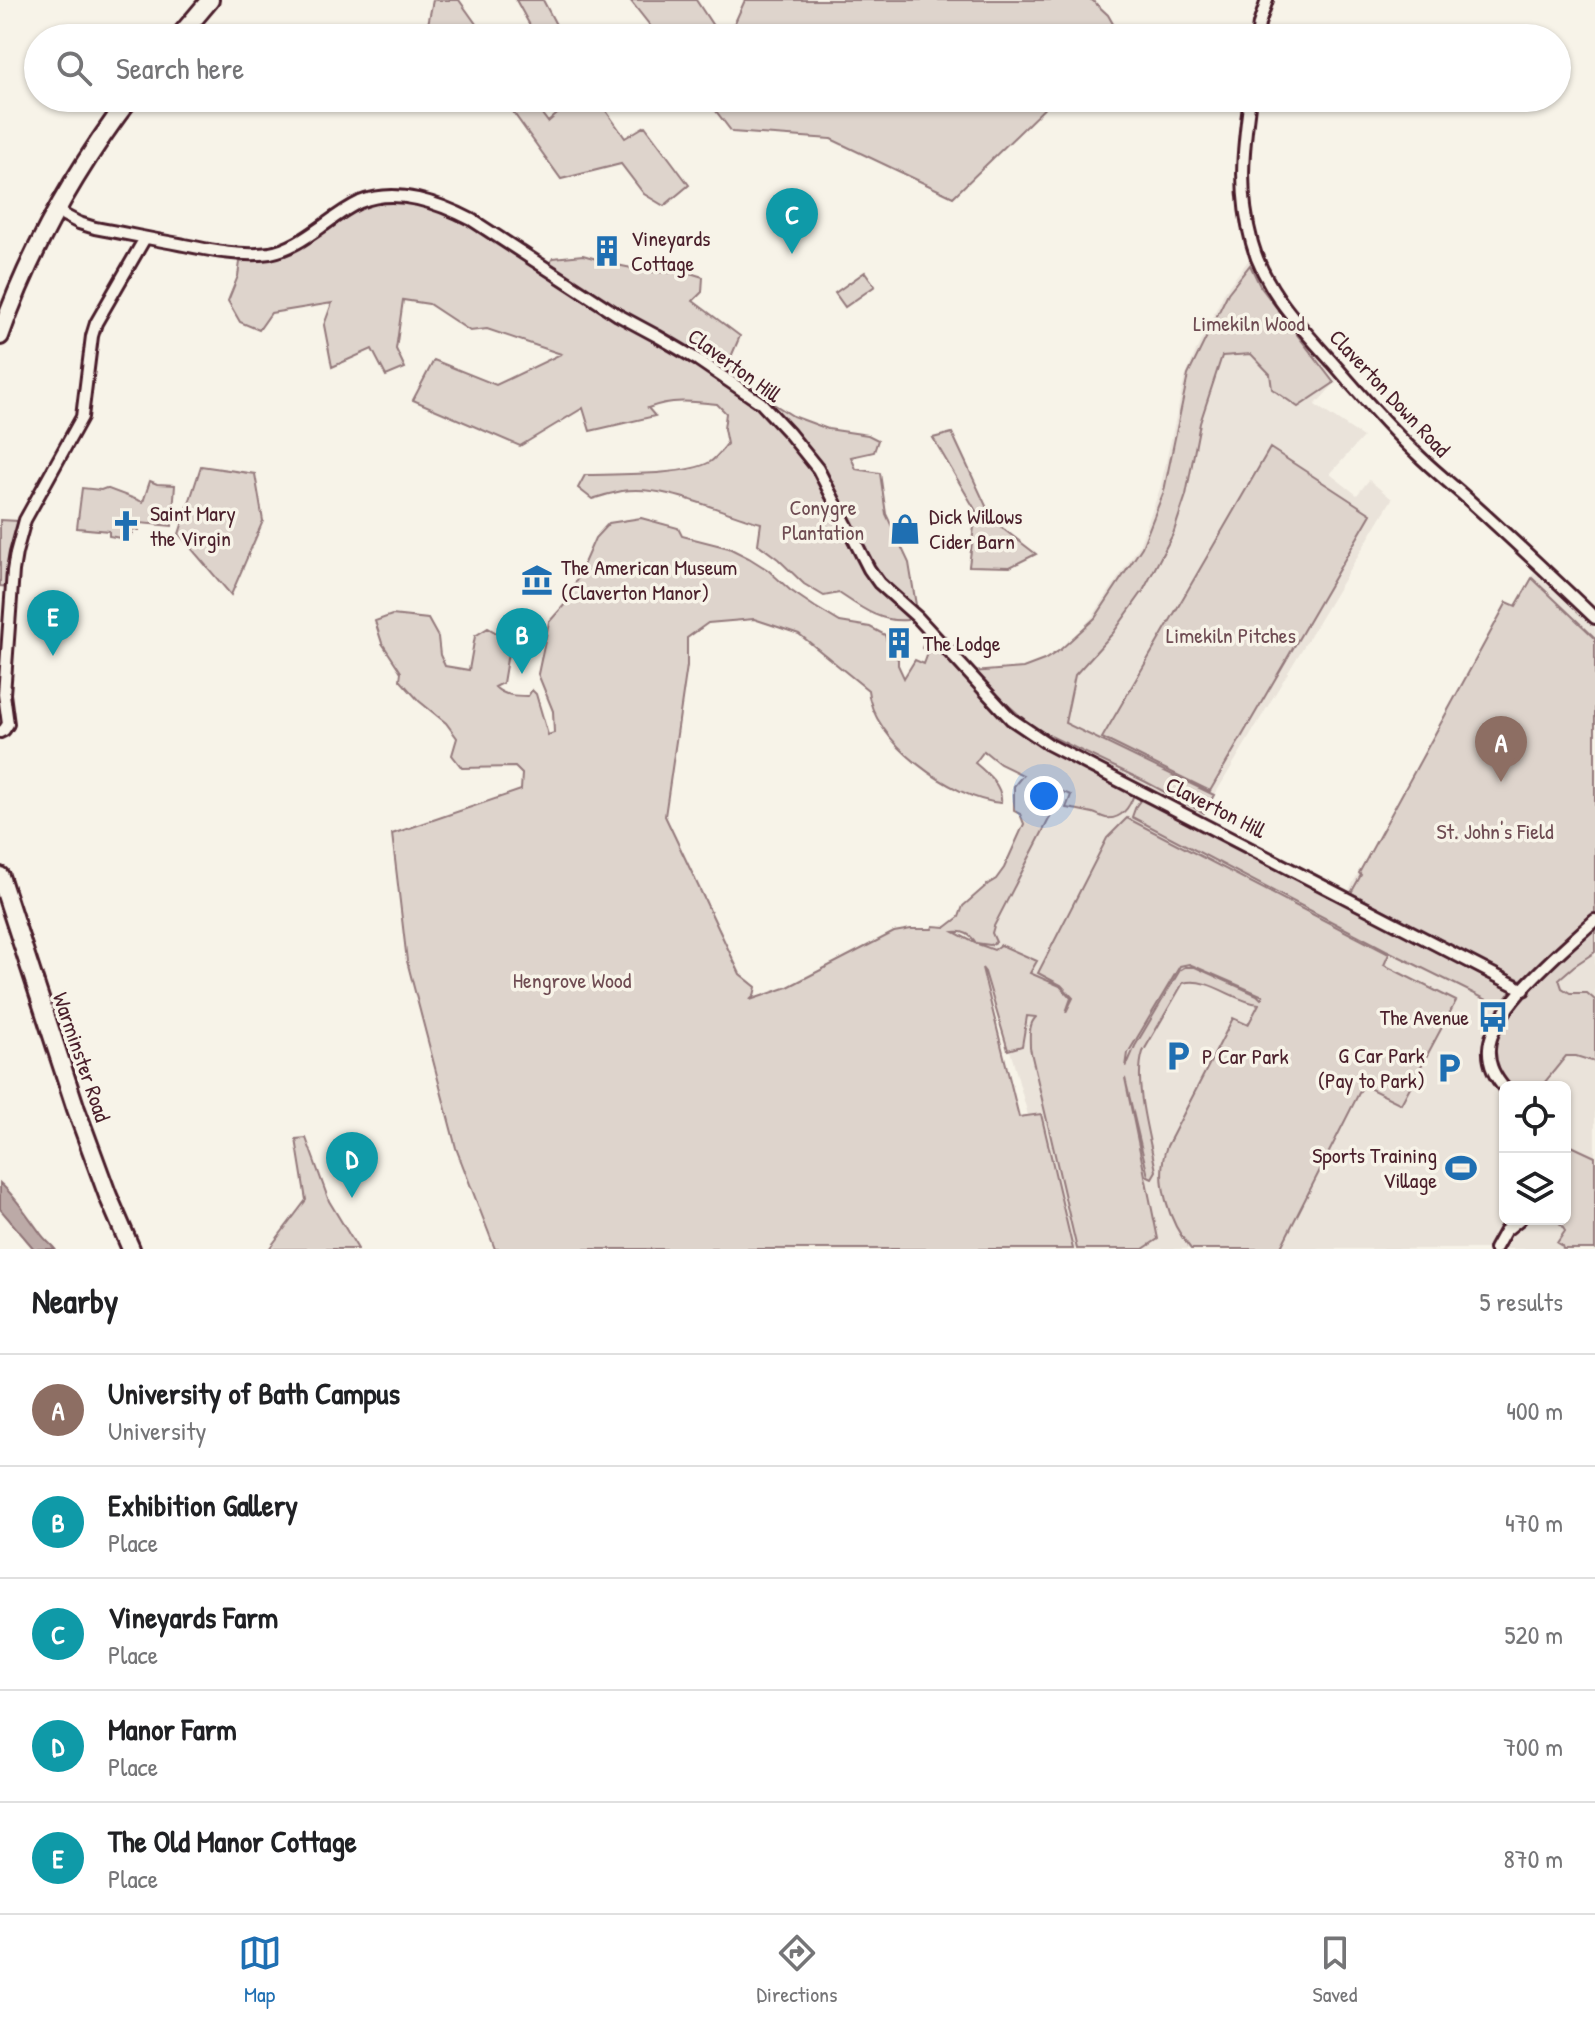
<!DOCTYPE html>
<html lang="en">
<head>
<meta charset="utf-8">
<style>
  :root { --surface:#fff; --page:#f2f2f2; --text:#202124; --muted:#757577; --line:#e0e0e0; --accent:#1f6fb2 }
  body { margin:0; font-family:"Patrick Hand",sans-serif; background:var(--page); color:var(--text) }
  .controls { position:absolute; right:24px; bottom:24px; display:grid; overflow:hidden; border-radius:12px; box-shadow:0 2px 6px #0004 }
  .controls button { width:72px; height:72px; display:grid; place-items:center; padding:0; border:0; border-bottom:2px solid var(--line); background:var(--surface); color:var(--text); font:40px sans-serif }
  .you { position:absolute; left:1044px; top:796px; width:28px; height:28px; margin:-20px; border:6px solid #fff; border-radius:50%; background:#1a73e8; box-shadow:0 0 0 12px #1a73e833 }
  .badge { display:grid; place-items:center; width:52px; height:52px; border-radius:50%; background:var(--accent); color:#fff; font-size:26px; font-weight:700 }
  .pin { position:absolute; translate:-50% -66px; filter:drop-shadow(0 2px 4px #0008) }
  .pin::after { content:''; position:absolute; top:42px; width:28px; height:24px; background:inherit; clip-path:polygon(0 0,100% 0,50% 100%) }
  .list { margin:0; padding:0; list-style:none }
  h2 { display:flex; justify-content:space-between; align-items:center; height:104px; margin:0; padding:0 32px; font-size:34px }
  h2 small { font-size:26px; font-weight:400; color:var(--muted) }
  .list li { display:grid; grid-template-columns:52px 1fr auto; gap:24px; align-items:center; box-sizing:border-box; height:112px; padding:0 32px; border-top:2px solid var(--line) }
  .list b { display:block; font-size:30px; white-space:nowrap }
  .list p { margin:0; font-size:26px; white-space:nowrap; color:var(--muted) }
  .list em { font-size:26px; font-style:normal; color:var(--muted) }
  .icon { flex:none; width:44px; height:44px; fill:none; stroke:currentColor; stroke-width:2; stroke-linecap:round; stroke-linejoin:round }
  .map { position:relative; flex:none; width:1595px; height:1249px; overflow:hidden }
  .search { position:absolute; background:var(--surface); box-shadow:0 2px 6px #0004; left:24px; right:24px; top:24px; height:88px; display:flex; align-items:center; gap:20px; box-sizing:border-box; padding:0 28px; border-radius:44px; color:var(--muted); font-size:30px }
  .sheet { height:664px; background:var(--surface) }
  nav { display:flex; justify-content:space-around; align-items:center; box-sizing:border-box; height:112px; border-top:2px solid var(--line); background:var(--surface); font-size:22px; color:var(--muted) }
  nav a { display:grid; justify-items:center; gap:4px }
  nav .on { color:var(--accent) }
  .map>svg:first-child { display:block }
  .built { fill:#eae3da; fill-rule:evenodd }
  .green { fill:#ded4cc; stroke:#947a7c; stroke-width:2; fill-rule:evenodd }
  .water { fill:#bcaaa7; stroke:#8e7275; stroke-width:2 }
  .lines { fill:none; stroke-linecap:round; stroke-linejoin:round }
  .minor-casing { stroke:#4a1f2b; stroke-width:16 }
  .highway-casing { stroke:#4a1f2b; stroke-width:22 }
  .minor { stroke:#f7f3e8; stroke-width:10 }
  .highway { stroke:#f7f3e8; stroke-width:16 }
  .labels { text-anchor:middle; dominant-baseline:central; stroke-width:7; stroke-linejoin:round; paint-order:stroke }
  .poi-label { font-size:22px; fill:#4a1f2b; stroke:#f7f3e8; text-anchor:start }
  .park-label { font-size:22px; fill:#6f4c53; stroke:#f7f3e8 }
  .street-label { font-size:22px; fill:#4a1f2b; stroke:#f7f3e8 }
</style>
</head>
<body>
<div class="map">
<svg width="1595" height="1249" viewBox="0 0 1595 1249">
  <rect width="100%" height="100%" fill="#f7f3e8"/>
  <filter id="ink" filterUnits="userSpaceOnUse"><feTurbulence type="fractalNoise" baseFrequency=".0125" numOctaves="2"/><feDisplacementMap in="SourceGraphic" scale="16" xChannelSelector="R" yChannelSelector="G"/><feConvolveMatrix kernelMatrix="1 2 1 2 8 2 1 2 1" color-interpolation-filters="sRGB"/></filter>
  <g filter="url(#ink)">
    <path class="built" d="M1251 257 1262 284 1285 317 1337 381 1315 405 1363 437 1330 474 1357 495 1369 480 1392 499 1202 816 1348 892 1506 601 1516 605 1534 572 1595 628V1249H1039L1011 1118 1028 1115 977 931 1067 749 1032 730 978 676 1023 673 1062 650 1093 616 1139 546 1160 489 1184 381 1195 353 1225 291ZM1505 1087H1565V1219H1505Z"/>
    <path class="green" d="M433 0H459L486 38H429L427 29Z
      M516 0H543L563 38H537Z
      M630 0H696L721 38H660Z
      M745 0H1092L1108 15 1121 38H728Z
      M503 98H530L548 122 572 101 571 98H597L625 138 645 126 689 185 664 206 644 194 621 164 561 179Z
      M706 98H1055L953 197 831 139 732 132Z
      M398 201 422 204 452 215 544 272 553 258 583 255 617 265 651 272 690 273 703 277 702 292 693 301 740 336 730 359 734 372 741 375 759 395 793 416 828 429 868 435 878 440 874 452 851 457 856 469 880 473 886 514 909 563 916 605 907 620C881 623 860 607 839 593L824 596 804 584 778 559 758 544 761 523C719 512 665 484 622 491 612 493 601 496 592 499L578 488 585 475C616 474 685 476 710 462 716 458 722 450 727 444L724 429 726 413 717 404C692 401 671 399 648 408L655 416 590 431 583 408 520 446 413 400 434 360 496 385 561 354 487 329 470 331 429 304 403 300 396 349 405 368 386 376 372 349 332 367 324 325 332 303 271 313 259 330 240 322 228 301 238 276 240 262 286 254 305 245 347 215 366 205Z
      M1250 265 1260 286 1334 383 1298 407 1272 389 1270 374 1251 354 1222 356 1200 423 1186 495 1173 534 1143 591 1113 633 1075 675 1065 723 1214 795 1204 813 1146 782 1034 728 971 672 1023 668 1044 660 1060 650 1095 618 1142 547 1164 491 1188 375 1228 293Z
      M865 272 875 286 845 307 835 293Z
      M952 433 993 521 1036 554 1010 567 969 566 976 511 933 438Z
      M1270 448 1371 514 1210 791 1102 738Z
      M201 466 255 474 263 521 231 595 179 534Z
      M150 481 157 484 175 485 172 526 140 523 139 530 132 529V534L127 533 126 539 109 536V531L77 528 82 488 101 490 106 488 143 502Z
      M641 518 678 528 682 536 729 548 749 558 768 570 790 590 815 607 840 622 870 627 885 635 890 652 898 659V665L904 678 915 660 924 664 928 653 922 648 925 640 947 657 1027 737 1134 794C1130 807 1121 820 1106 818 1101 817 1097 814 1093 813 1084 811 1075 809 1066 808L1071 795 1063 792 994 926 992 933 996 942 990 945 976 943C970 934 964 931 954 932L975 943 994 950 1001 945 1037 961 1030 973 1060 986 1071 998 1066 1012 1073 998 1061 985 1038 973 1107 838 1127 818 1389 954 1384 965 1456 1001 1401 1104 1363 1085 1280 1249H1191C1169 1223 1154 1179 1167 1146L1233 1018 1248 1025 1259 1004C1234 1002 1209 976 1183 983L1143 1052C1133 1083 1150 1138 1156 1171L1152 1178 1148 1176 1125 1078 1158 1239 1143 1249H1077L1030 1048C1030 1036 1028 1025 1036 1017L1027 1016 1022 1046 1008 1050 985 972 982 968 1019 1117 1041 1114 1073 1249H495L456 1148 407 961 392 834 521 790 522 774 515 767 462 768 452 755 457 738 446 723 419 701 400 680 401 672 382 643 375 621 392 615 428 619 438 637 440 655 445 666 469 670 475 636 488 628 510 641 503 683 495 687C504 696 516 696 528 696L532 690 536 694 548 735 554 733 553 711 538 674 549 622 567 602 595 538 609 523ZM754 619 799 634 868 690C872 741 952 799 1001 803 1003 786 987 773 975 763L984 751 1000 764 1023 775 1014 786V811L1020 814 1024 824 1004 868 996 879 988 884 963 906 959 917 946 927 933 926 932 929H911L894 932 788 987 750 1000 754 996 756 987 740 974 665 816 687 666V638L708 623ZM1189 964 1263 996 1261 999 1257 995 1195 967H1185L1180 970 1135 1046 1126 1067 1128 1053 1180 966Z
      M0 520 19 521 9 587 0 586Z
      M1532 578 1595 638V914L1521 980 1480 961 1351 893 1361 875 1359 873 1507 602 1516 606Z
      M1142 798 1511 991 1499 1006 1386 950 1132 817 1136 806Z
      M1595 927V952L1574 966 1559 979 1562 988 1570 993H1587L1595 1000V1062L1576 1056H1566L1541 1087H1511C1504 1081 1497 1072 1495 1062 1487 1021 1567 952 1595 927Z
      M306 1138 329 1201 358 1249H269L306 1200 296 1139Z
      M1565 1143 1595 1157V1249H1563L1562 1246 1557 1243 1565 1231 1557 1219H1565Z"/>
    <path class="water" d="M0 1183C17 1198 28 1217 41 1234 45 1240 51 1244 55 1249H34L29 1243 0 1209Z"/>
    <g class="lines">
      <defs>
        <path id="minor" d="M1257 38 1259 24 1267 0
          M1250 98C1243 150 1238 191 1252 243 1265 291 1301 327 1333 363 1360 394 1386 425 1416 453 1430 467 1446 480 1461 493 1507 534 1551 576 1595 618
          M56 211 79 223 95 228C123 233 151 239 179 244 209 250 240 257 270 253 291 249 307 237 324 225 336 216 347 208 360 202 397 187 439 203 472 220L618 315 657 336 698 360 761 403 789 433 818 469 869 569 879 583 917 617 1011 719 1048 744 1524 990
          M0 732 4 730 8 724 4 694 13 571 16 553 25 520 82 417 92 336 96 323 145 238
          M1505 1089C1495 1077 1488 1065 1489 1049 1491 1008 1565 948 1595 920
          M1495 1249 1505 1231 1520 1219"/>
        <path id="highway" d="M178 38 210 0
          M0 336C30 250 75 171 130 98
          M0 876 76 1109 108 1196 131 1249"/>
      </defs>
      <use href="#minor" class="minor-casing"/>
      <use href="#highway" class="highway-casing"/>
      <use href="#minor" class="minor"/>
      <use href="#highway" class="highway"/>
    </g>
  </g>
  <defs>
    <symbol id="building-bare" viewBox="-9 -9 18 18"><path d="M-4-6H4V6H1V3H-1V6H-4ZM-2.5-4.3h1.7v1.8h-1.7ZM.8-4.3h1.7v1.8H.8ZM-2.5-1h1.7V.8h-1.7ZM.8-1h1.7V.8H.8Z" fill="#1f6fb2" stroke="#f7f3e8" stroke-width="2.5" paint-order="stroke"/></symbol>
    <symbol id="church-bare" viewBox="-9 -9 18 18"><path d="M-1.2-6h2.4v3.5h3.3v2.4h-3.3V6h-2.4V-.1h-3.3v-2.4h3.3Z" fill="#1f6fb2" stroke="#f7f3e8" stroke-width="2.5" paint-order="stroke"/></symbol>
    <symbol id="shop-bare" viewBox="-9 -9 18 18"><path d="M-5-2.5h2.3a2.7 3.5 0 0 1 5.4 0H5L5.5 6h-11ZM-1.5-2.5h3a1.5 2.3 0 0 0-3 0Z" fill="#1f6fb2" stroke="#f7f3e8" stroke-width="2.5" paint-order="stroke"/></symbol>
    <symbol id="museum-bare" viewBox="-9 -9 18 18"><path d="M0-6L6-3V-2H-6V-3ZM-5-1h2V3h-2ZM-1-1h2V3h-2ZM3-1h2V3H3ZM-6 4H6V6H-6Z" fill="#1f6fb2" stroke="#f7f3e8" stroke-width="2.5" paint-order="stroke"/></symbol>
    <symbol id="bus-bare" viewBox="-9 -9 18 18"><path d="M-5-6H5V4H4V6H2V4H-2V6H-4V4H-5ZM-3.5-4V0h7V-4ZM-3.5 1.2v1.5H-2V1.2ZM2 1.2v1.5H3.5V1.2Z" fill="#1f6fb2" stroke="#f7f3e8" stroke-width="2.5" paint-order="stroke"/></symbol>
    <symbol id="parking-bare" viewBox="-9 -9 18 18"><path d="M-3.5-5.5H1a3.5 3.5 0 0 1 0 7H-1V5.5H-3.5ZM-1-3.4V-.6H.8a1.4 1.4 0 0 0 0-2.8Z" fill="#1f6fb2" stroke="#f7f3e8" stroke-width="2.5" paint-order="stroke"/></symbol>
    <symbol id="stadium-bare" viewBox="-9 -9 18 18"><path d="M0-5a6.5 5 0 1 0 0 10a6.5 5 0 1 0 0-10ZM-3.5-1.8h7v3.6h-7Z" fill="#1f6fb2" stroke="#f7f3e8" stroke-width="2.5" paint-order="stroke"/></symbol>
  </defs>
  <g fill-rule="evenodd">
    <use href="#building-bare" x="585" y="229" width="44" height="44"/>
    <use href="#church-bare" x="104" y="504" width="44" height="44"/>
    <use href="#shop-bare" x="883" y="507" width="44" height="44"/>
    <use href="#museum-bare" x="515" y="558" width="44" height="44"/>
    <use href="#building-bare" x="877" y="621" width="44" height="44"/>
    <use href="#bus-bare" x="1471" y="995" width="44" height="44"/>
    <use href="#parking-bare" x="1156" y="1034" width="44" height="44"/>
    <use href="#parking-bare" x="1427" y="1046" width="44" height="44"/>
    <use href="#stadium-bare" x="1439" y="1146" width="44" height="44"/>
  </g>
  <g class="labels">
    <g class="poi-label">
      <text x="631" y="238">Vineyards<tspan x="631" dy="25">Cottage</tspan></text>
      <text x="150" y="513">Saint Mary<tspan x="150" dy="25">the Virgin</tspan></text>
      <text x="929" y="516">Dick Willows<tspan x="929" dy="25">Cider Barn</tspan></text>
      <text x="561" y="567">The American Museum<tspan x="561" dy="25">(Claverton Manor)</tspan></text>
      <text x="923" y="643">The Lodge</text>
      <text x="1469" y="1017" text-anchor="end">The Avenue</text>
      <text x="1425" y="1055" text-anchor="end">G Car Park<tspan x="1425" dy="25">(Pay to Park)</tspan></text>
      <text x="1202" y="1056">P Car Park</text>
      <text x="1437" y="1155" text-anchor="end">Sports Training<tspan x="1437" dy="25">Village</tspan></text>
    </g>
    <g class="park-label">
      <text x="1249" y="323">Limekiln Wood</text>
      <text x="823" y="507">Conygre<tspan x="823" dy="25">Plantation</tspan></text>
      <text x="1231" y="635">Limekiln Pitches</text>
      <text x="1495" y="831">St. John's Field</text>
      <text x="572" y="980">Hengrove Wood</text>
    </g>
    <g class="street-label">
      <text transform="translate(735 365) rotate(36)">Claverton Hill</text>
      <text transform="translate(1390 393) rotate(47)">Claverton Down Road</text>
      <text transform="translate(1216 807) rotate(27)">Claverton Hill</text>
      <text transform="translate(82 1057) rotate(71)">Warminster Road</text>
    </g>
  </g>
</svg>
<div class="controls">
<button><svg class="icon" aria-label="locate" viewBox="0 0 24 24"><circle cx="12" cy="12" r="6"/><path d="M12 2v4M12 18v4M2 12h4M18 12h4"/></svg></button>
<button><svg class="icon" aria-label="layers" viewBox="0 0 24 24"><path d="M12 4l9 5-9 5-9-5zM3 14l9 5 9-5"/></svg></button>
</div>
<div class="you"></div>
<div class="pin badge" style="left:1501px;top:782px;background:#8d6e63">A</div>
<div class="pin badge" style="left:522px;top:674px;background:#0f9aa8">B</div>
<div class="pin badge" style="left:792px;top:254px;background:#0f9aa8">C</div>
<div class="pin badge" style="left:352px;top:1198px;background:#0f9aa8">D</div>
<div class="pin badge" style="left:53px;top:656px;background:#0f9aa8">E</div>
<div class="search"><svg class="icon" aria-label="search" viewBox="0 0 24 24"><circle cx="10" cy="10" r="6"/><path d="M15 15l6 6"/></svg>Search here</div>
</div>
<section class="sheet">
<h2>Nearby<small>5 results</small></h2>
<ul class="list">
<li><span class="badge" style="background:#8d6e63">A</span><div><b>University of Bath Campus</b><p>University</p></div><em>400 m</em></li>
<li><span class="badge" style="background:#0f9aa8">B</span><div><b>Exhibition Gallery</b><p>Place</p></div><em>470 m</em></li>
<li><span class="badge" style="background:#0f9aa8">C</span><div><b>Vineyards Farm</b><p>Place</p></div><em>520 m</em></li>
<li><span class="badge" style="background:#0f9aa8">D</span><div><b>Manor Farm</b><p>Place</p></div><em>700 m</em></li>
<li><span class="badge" style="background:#0f9aa8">E</span><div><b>The Old Manor Cottage</b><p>Place</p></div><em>870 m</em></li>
</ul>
</section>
<nav>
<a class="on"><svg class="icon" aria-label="map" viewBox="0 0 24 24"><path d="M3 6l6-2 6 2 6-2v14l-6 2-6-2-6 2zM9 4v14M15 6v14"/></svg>Map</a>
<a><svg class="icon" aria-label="directions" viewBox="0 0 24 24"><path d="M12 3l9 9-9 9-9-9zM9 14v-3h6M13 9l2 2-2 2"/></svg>Directions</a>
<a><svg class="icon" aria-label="saved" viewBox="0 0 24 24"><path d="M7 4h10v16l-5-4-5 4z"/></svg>Saved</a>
</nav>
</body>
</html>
